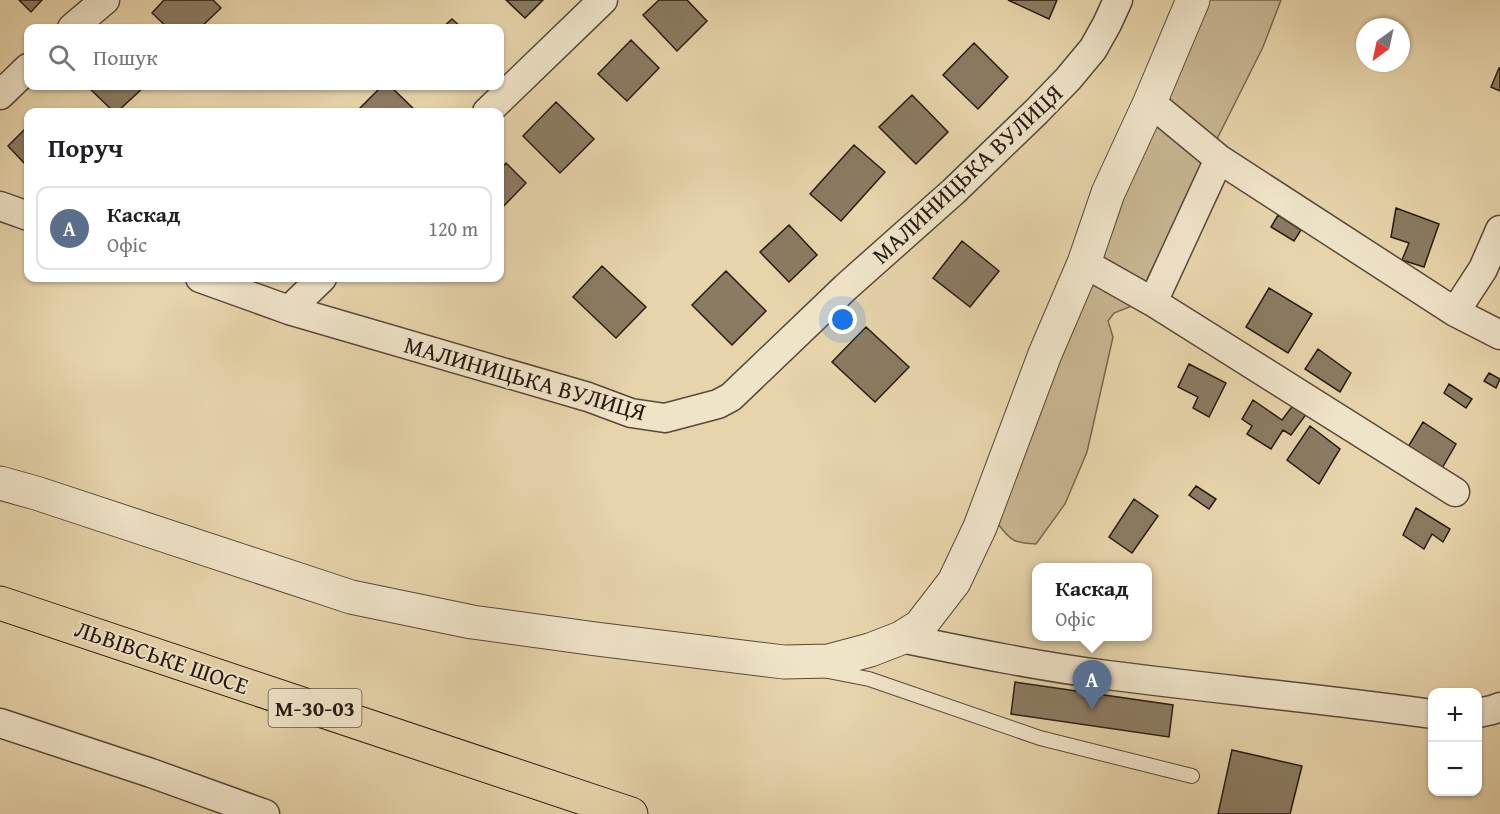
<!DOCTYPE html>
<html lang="uk">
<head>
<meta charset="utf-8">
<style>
  :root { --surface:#fff; --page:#f6f6f6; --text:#202124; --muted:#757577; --line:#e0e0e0; --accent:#0f766e }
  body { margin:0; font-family:"Gentium Book Plus",serif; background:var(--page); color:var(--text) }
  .controls { position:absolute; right:18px; bottom:18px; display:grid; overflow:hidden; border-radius:12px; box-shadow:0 2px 4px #0004 }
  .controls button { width:54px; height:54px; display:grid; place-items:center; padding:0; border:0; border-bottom:2px solid var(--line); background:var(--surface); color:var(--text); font:30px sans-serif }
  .compass { position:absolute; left:1356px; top:18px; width:54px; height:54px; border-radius:50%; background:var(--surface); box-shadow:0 2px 4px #0004; rotate:213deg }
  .you { position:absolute; left:843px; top:320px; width:21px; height:21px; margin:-15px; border:4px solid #fff; border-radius:50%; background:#1a73e8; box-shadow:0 0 0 9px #1a73e833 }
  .badge { display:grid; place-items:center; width:39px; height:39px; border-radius:50%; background:var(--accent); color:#fff; font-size:20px; font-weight:700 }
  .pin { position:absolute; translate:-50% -50px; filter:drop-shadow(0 2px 3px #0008) }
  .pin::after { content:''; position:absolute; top:32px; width:21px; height:18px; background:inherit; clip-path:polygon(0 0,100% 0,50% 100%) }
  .popup { position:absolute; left:1032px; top:563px; width:120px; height:78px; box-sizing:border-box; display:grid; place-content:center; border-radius:12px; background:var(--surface); filter:drop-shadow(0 2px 4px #0005); font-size:20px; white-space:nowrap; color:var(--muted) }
  .popup b { font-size:22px; color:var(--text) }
  .popup::after { content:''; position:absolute; left:50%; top:100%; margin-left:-12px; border:12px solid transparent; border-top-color:var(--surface) }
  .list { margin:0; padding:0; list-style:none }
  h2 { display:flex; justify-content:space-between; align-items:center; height:78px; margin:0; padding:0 24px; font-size:26px }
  h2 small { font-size:20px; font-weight:400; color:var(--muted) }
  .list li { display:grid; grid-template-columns:39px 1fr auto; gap:18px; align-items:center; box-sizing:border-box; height:84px; margin:0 12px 12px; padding:0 12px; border:2px solid var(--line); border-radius:12px }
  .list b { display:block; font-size:22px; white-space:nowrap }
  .list p { margin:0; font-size:20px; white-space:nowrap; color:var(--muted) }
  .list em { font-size:20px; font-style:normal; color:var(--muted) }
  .icon { flex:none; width:33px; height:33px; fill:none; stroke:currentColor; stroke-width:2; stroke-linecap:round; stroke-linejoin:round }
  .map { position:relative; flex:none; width:1500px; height:814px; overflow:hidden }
  .search { position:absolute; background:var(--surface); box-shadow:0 2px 4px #0004; left:24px; top:24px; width:480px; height:66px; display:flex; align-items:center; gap:15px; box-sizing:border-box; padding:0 21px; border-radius:12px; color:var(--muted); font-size:22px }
  .panel { position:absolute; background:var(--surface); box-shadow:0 2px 4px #0004; left:24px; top:108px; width:480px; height:174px; border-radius:12px }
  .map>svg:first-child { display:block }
  .green { fill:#c7b591; stroke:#786852; stroke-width:1.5 }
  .building { fill:#8b7b62; stroke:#281b13; stroke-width:1.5 }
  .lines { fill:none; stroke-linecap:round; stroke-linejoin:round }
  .service-casing { stroke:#584939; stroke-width:16 }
  .minor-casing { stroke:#584939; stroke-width:31 }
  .tertiary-casing { stroke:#584939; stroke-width:35 }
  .primary-casing { stroke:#281b13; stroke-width:35 }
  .service { stroke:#efe3c8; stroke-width:14 }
  .minor { stroke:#efe3c8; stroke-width:28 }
  .tertiary { stroke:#efe3c8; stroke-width:33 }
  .primary { stroke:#e7d4ab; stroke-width:33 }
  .labels { text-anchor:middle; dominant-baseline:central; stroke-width:4.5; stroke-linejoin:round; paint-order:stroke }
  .shield { fill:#efe3c8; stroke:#645749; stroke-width:1.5 }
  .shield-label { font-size:22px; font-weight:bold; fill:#281b13 }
  .street-label { font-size:24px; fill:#281b13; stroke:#efe3c8 }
</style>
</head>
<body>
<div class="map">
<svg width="1500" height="814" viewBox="0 0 1500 814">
  <rect width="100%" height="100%" fill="#e7d4ab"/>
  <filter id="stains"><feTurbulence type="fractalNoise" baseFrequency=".00333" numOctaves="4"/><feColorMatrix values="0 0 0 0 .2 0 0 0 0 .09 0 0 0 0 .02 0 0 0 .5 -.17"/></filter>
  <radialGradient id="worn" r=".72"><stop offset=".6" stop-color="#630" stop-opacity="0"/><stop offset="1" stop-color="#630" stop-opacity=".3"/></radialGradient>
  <path class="green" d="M1209 0H1281L1263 47 1149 275 1137 304 1114 313 1108 321 1113 337 1087 452 1065 504 1036 544C1014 543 1011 541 998 524L1047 368Z"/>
  <path class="building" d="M19 0H42L31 12Z
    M164 0H213L221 8 200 28H168L152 13Z
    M506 0H543L525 18Z
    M659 0H687L707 21 677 51 643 15Z
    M1008 0H1057L1049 19Z
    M452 19 462 28H442Z
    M631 40 659 68 627 101 598 74Z
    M974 43 1008 77 978 109 943 75Z
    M1499 68H1500V91L1491 87Z
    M87 86H145L117 112H114Z
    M382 86H390L417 112H356Z
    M912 95 948 132 916 164 879 127Z
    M556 102 594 139 560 173 523 136Z
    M28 126V167L8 146Z
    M854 145 885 172 841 221 810 194Z
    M506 163 526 183 500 210V170Z
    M1396 208 1439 224 1424 267 1402 260 1409 243 1391 237Z
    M1278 215 1301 230 1294 241 1271 227Z
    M789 225 817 255 789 282 760 252Z
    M962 241 999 271 970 307 933 278Z
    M602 266 646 307 616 338 573 297Z
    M726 271 766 311 732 345 692 305Z
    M1269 288 1312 314 1288 353 1246 327Z
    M866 327 909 367 875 402 832 362Z
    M1318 349 1351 373 1340 392 1305 369Z
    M1189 364 1226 383 1209 417 1193 408 1198 397 1178 387Z
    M1489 373 1500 379 1496 388 1484 381Z
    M1449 384 1472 399 1466 408 1444 393Z
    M1253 400 1282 420 1294 404 1307 413 1291 435 1283 430 1271 449 1247 434 1252 426 1242 419Z
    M1423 422 1456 444 1441 470 1408 447Z
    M1310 426 1340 449 1319 484 1287 460Z
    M1196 486 1216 499 1209 509 1189 495Z
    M1134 499 1158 516 1132 553 1109 537Z
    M1416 508 1450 529 1443 542 1432 534 1424 549 1403 535Z
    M1015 682 1173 705 1169 737 1011 714Z
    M1232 750 1302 766 1290 814H1218Z"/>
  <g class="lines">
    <defs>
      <path id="service" d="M828 671 869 679 1040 738 1192 776"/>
      <path id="minor" d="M72 28 105 0
        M0 95 28 68
        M1150 102 1219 159 1455 312 1500 335
        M487 112 603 0
        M0 206 28 216
        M1084 263 1153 302 1455 492
        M200 278 289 310 588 397 631 413 665 418 718 404 731 397 846 287 954 191 1036 112 1068 79 1093 49 1107 24 1118 0
        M1153 302 1219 159
        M289 310 322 278
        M1455 312 1483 269 1500 230
        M901 638C969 652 1038 666 1107 675 1216 689 1324 699 1432 714
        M1478 713 1492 710 1500 707
        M0 723 151 773 265 814"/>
      <path id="tertiary" d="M0 483 36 493 351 597 472 622 596 639 784 662 829 661 870 650 901 638 920 626 954 582 980 527 1045 354 1084 263 1108 193 1150 102 1193 0"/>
      <path id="primary" d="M0 603 631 814"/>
    </defs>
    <use href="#service" class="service-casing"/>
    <use href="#minor" class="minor-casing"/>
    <use href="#tertiary" class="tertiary-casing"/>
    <use href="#primary" class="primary-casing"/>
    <use href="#service" class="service"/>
    <use href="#minor" class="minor"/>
    <use href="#tertiary" class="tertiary"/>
    <use href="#primary" class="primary"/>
  </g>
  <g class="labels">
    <rect class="shield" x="268.5" y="689" width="93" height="38" rx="4.5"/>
    <g class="shield-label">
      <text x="315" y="708">М-30-03</text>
    </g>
    <g class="street-label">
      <text transform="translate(967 174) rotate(-43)">МАЛИНИЦЬКА ВУЛИЦЯ</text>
      <text transform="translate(525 378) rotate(16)">МАЛИНИЦЬКА ВУЛИЦЯ</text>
      <text transform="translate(162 657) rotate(19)">ЛЬВІВСЬКЕ ШОСЕ</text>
    </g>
  </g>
  <rect width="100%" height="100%" filter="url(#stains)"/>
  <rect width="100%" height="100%" fill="url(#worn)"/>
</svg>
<div class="controls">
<button>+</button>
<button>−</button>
</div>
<svg class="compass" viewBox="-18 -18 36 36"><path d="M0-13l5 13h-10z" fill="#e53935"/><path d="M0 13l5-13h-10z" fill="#757577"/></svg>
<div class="you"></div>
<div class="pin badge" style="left:1092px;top:710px;background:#5c6f8a">A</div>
<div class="popup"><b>Каскад</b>Офіс</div>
<div class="search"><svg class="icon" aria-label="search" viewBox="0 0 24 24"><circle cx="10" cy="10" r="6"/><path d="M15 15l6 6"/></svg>Пошук</div>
<section class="panel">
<h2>Поруч<small></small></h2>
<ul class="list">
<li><span class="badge" style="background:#5c6f8a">A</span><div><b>Каскад</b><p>Офіс</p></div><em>120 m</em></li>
</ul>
</section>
</div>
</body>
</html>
